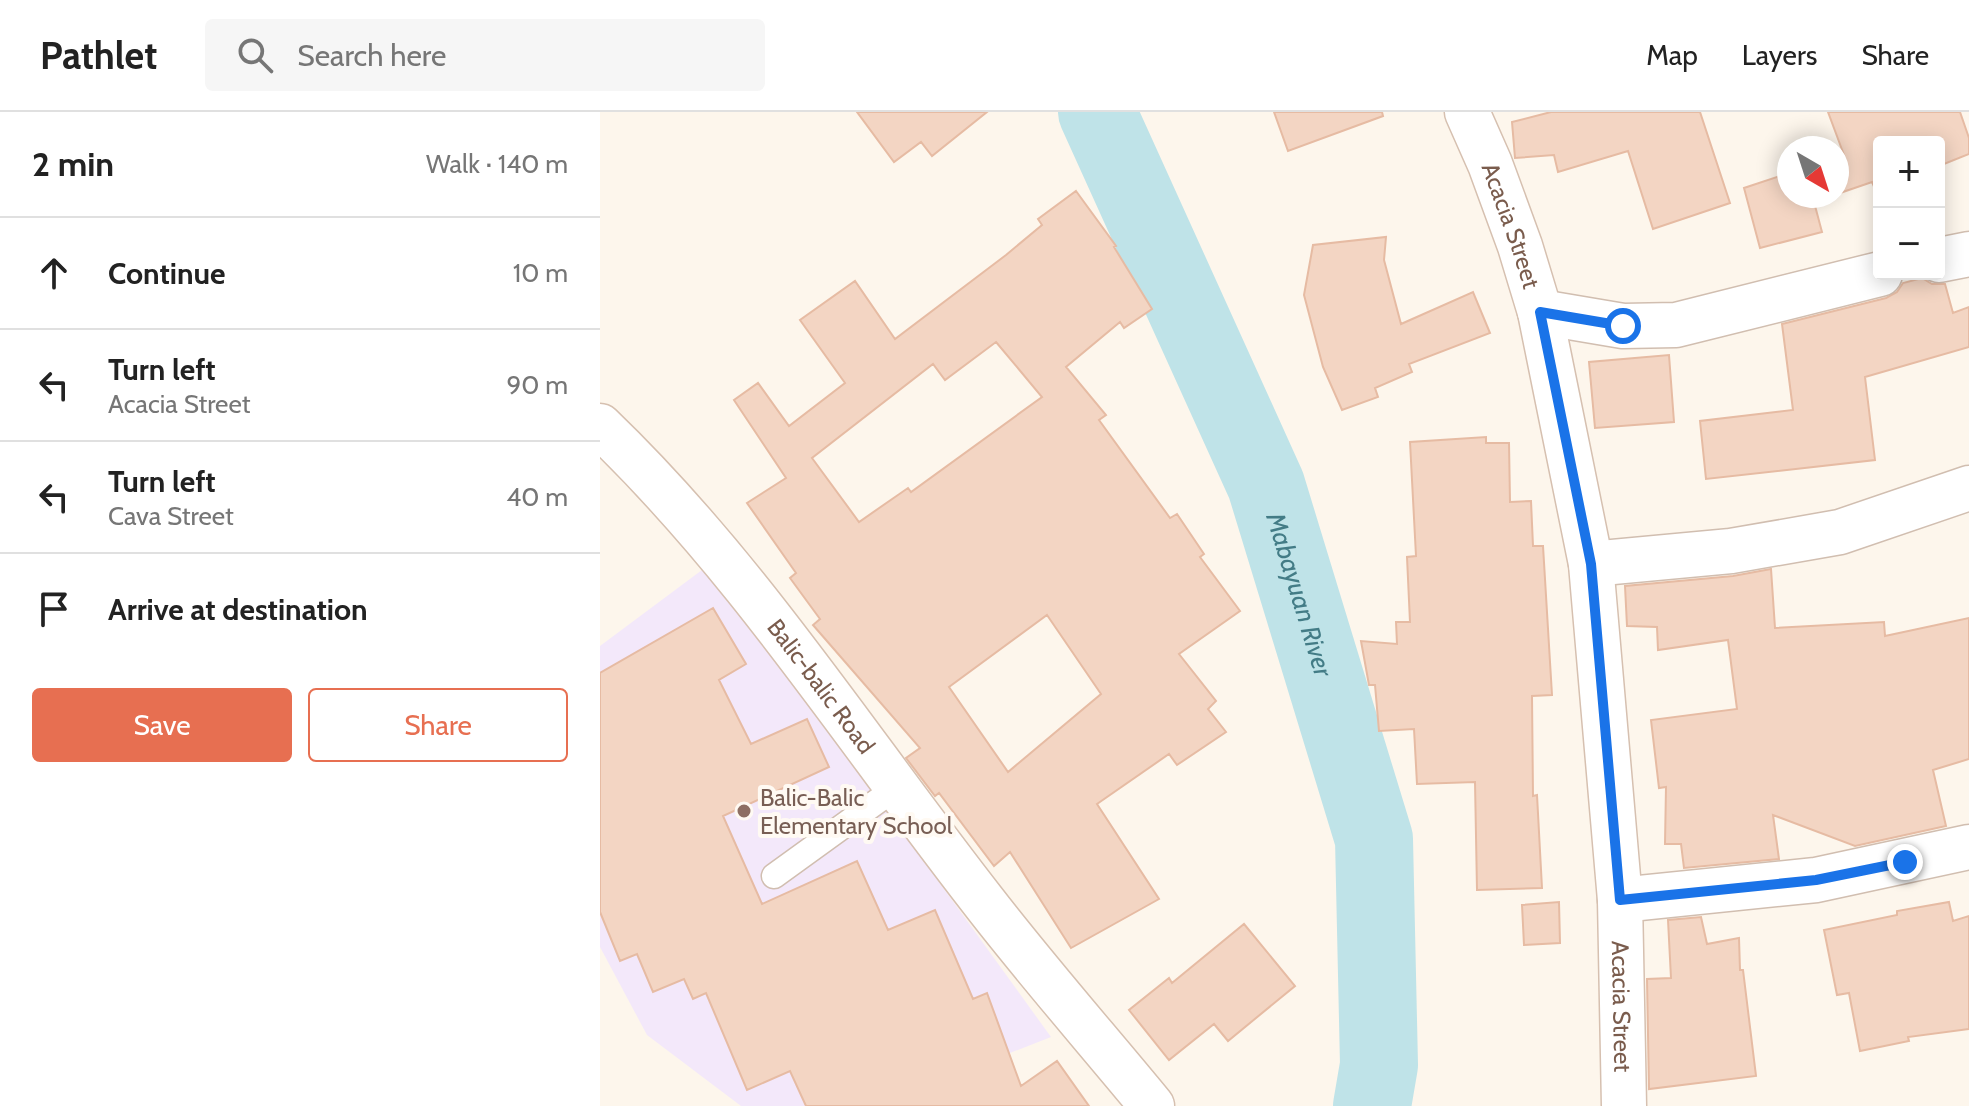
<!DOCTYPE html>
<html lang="en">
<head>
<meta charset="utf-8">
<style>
  :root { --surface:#fff; --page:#f6f6f6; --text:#222; --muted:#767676; --line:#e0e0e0; --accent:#e76f51 }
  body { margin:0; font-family:Cabin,sans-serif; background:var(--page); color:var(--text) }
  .controls { position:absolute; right:24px; top:24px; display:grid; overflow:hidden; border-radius:8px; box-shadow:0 4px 20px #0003 }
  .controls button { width:72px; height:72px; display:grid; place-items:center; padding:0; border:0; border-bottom:2px solid var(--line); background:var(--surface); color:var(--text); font:40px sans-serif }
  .compass { position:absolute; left:1177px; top:24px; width:72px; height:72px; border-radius:50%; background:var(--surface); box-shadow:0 4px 20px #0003; rotate:141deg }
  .stop { position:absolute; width:24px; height:24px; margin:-18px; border:6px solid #1a73e8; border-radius:50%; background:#fff }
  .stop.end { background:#1a73e8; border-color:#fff; box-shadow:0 2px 8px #0008 }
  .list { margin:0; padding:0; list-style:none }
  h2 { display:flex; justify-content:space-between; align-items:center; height:104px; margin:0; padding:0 32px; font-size:34px }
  h2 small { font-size:26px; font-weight:400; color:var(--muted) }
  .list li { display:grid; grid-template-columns:52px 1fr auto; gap:24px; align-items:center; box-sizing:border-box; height:112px; padding:0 32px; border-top:2px solid var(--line) }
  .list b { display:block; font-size:30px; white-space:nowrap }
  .list p { margin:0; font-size:26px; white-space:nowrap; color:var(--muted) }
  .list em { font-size:26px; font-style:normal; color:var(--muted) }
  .actions { display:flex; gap:16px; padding:24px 32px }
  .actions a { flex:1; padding:18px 0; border:2px solid var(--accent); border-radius:8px; text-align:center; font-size:28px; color:var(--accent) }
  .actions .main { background:var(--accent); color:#fff }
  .icon { flex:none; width:44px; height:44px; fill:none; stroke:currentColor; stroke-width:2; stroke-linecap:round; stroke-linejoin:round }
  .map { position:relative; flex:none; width:1369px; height:994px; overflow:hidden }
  header { display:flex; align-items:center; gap:48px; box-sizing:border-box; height:112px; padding:0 40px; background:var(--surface); border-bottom:2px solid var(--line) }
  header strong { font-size:38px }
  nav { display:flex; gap:44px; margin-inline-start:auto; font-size:28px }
  .search { width:560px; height:72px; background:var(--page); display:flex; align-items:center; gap:20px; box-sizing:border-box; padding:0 28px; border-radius:8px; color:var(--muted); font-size:30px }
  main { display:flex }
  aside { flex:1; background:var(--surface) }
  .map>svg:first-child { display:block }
  .education { fill:#f3e8fa }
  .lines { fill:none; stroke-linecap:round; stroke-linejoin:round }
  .river { stroke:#bfe3e8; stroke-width:78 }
  .building { fill:#f3d5c3; stroke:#e6bba3; stroke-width:2; fill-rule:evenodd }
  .service-casing { stroke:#d1beb0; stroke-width:27 }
  .minor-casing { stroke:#d1beb0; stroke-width:47 }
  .secondary-casing { stroke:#d6c0b0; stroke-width:47 }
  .service { stroke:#fff; stroke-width:24 }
  .minor { stroke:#fff; stroke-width:44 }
  .secondary { stroke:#fff; stroke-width:44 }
  .route { stroke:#1a73e8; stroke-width:10 }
  .education-dot { fill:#8d6e63; stroke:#fffaf3; stroke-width:3 }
  .labels { text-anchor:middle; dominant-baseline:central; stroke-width:8; stroke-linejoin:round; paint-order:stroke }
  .street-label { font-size:24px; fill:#7a5c4d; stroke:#fffaf3 }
  .education-label { font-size:24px; fill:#785e54; stroke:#fffaf3; text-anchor:start }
  .water-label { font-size:26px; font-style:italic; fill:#437c86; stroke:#fffaf3 }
</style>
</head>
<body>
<header>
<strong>Pathlet</strong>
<div class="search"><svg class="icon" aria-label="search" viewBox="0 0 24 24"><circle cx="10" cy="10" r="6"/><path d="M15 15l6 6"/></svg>Search here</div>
<nav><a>Map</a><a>Layers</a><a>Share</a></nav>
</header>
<main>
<aside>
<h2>2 min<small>Walk · 140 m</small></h2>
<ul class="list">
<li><svg class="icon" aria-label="ahead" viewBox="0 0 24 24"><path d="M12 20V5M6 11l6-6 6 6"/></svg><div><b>Continue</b></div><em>10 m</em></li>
<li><svg class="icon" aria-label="left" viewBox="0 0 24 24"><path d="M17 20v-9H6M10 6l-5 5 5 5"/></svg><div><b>Turn left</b><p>Acacia Street</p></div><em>90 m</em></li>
<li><svg class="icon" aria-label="left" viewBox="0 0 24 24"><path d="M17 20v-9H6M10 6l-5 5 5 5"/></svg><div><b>Turn left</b><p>Cava Street</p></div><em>40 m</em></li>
<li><svg class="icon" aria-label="arrive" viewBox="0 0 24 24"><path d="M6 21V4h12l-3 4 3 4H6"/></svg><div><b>Arrive at destination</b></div></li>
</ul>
<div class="actions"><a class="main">Save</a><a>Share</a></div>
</aside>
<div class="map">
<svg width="1369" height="994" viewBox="0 0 1369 994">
  <rect width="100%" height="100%" fill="#fdf6ec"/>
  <path class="education" d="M102 458 190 564 451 925 274 994H141L47 923 0 835V534Z"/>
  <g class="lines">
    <path class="river" id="s1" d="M497 0 666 373 774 727 779 953 772 994"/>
  </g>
  <path class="building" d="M257 0H387L332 44 321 30 294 50Z
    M674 0H782L783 4 688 39Z
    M951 0H1100L1130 91 1053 117 1028 39 958 60 954 43 915 46 912 10Z
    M1228 0H1360L1369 26V42L1339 54V30H1279V78L1276 79 1272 70 1237 82V45L1244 43Z
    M1189 61V84H1233L1214 90 1222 120 1160 136 1144 76Z
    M476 79 516 134 514 135 552 197 524 216 520 210 466 255 506 303 499 308 570 406 577 402 604 442 600 445 640 499 579 542 616 589 608 597 626 620 577 653 569 642 497 692 559 787 471 836 410 740 394 754 339 681 335 684 306 646 320 636 213 513 220 507 190 466 196 461 147 391 186 366 134 288 158 271 189 314 245 271 200 208 255 169 295 227 406 143 442 113 438 107ZM396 230 442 285 311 380 308 376 259 410 212 346 333 252 345 268ZM447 503 501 582 408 660 349 575Z
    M786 125 784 148 801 212 873 180 890 221 809 252 812 260 775 276 778 285 742 298 723 255 704 183 713 133Z
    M1322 166 1332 172H1345L1353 201 1369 195V235L1265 265 1275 348 1106 367 1100 309 1193 298 1182 212 1286 186 1297 180 1303 171Z
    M1069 243 1074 310 995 316 989 250Z
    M886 325V331H909L910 390 931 389 933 434H943L952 583 932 584 933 684 937 683 942 776 877 778 875 670 817 672 814 617 779 619 775 573H769L761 529 797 532 796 510H810L807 445 816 444 810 330Z
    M1171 457 1175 516 1284 510 1285 524 1369 506V647L1333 658 1346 714 1255 734 1173 703 1179 747 1084 756 1081 732H1065L1066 675 1059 676 1051 608 1137 597 1128 528 1058 538 1057 515 1027 514 1025 474 1133 464Z
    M113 496 146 552 119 568 151 632 207 607 229 655 123 704 162 792 257 749 288 818 335 798 373 887 387 881 421 974 457 949 489 994H206L190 959 147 978 106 881 93 887 84 867 53 880 37 842 20 849 0 800V561Z
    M959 790 960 831 924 833 922 793Z
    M1349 790 1353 809 1369 804V917L1308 925 1309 929 1260 939 1249 881 1237 883 1224 818 1297 803V799Z
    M1101 805 1107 832 1139 826 1140 858H1143L1156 964 1049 977 1047 867 1071 866 1068 808Z
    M644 812 695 874 628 929 614 912 569 948 529 898 569 866 572 871Z"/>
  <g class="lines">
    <defs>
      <path id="service" d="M174 764 297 675"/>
      <path id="minor" d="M1339 148 1369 142
        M940 200 1023 214 1076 213 1280 162
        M991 452 1131 439 1240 420 1369 376
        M1020 788 1216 768 1369 735"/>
      <g id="secondary">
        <path id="s2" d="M867 0 890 52 920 134 940 200 991 452 1020 788 1024 994"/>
        <path id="s3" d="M0 314C148 456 257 628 383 789 437 859 496 926 552 994"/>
      </g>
    </defs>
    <use href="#service" class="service-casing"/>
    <use href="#minor" class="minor-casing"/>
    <use href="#secondary" class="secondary-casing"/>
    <use href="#service" class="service"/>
    <use href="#minor" class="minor"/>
    <use href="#secondary" class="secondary"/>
  </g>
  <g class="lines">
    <path class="route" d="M1023 214 940 200 991 452 1020 788 1216 768 1305 750"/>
  </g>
  <circle class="education-dot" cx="144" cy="699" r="8"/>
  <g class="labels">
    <g class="street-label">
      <text stroke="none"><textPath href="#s2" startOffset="122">Acacia Street</textPath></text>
      <text stroke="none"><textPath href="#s3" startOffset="342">Balic-balic Road</textPath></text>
      <text stroke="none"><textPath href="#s2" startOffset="914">Acacia Street</textPath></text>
    </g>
    <g class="education-label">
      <text x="160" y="685">Balic-Balic<tspan x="160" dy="28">Elementary School</tspan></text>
    </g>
    <g class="water-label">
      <text stroke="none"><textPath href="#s1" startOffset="524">Mabayuan River</textPath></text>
    </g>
  </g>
</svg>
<div class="controls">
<button>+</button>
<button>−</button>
</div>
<svg class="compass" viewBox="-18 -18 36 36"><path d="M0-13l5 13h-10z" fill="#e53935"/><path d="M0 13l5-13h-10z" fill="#767676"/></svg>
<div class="stop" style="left:1023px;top:214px"></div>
<div class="stop end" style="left:1305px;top:750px"></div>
</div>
</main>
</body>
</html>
